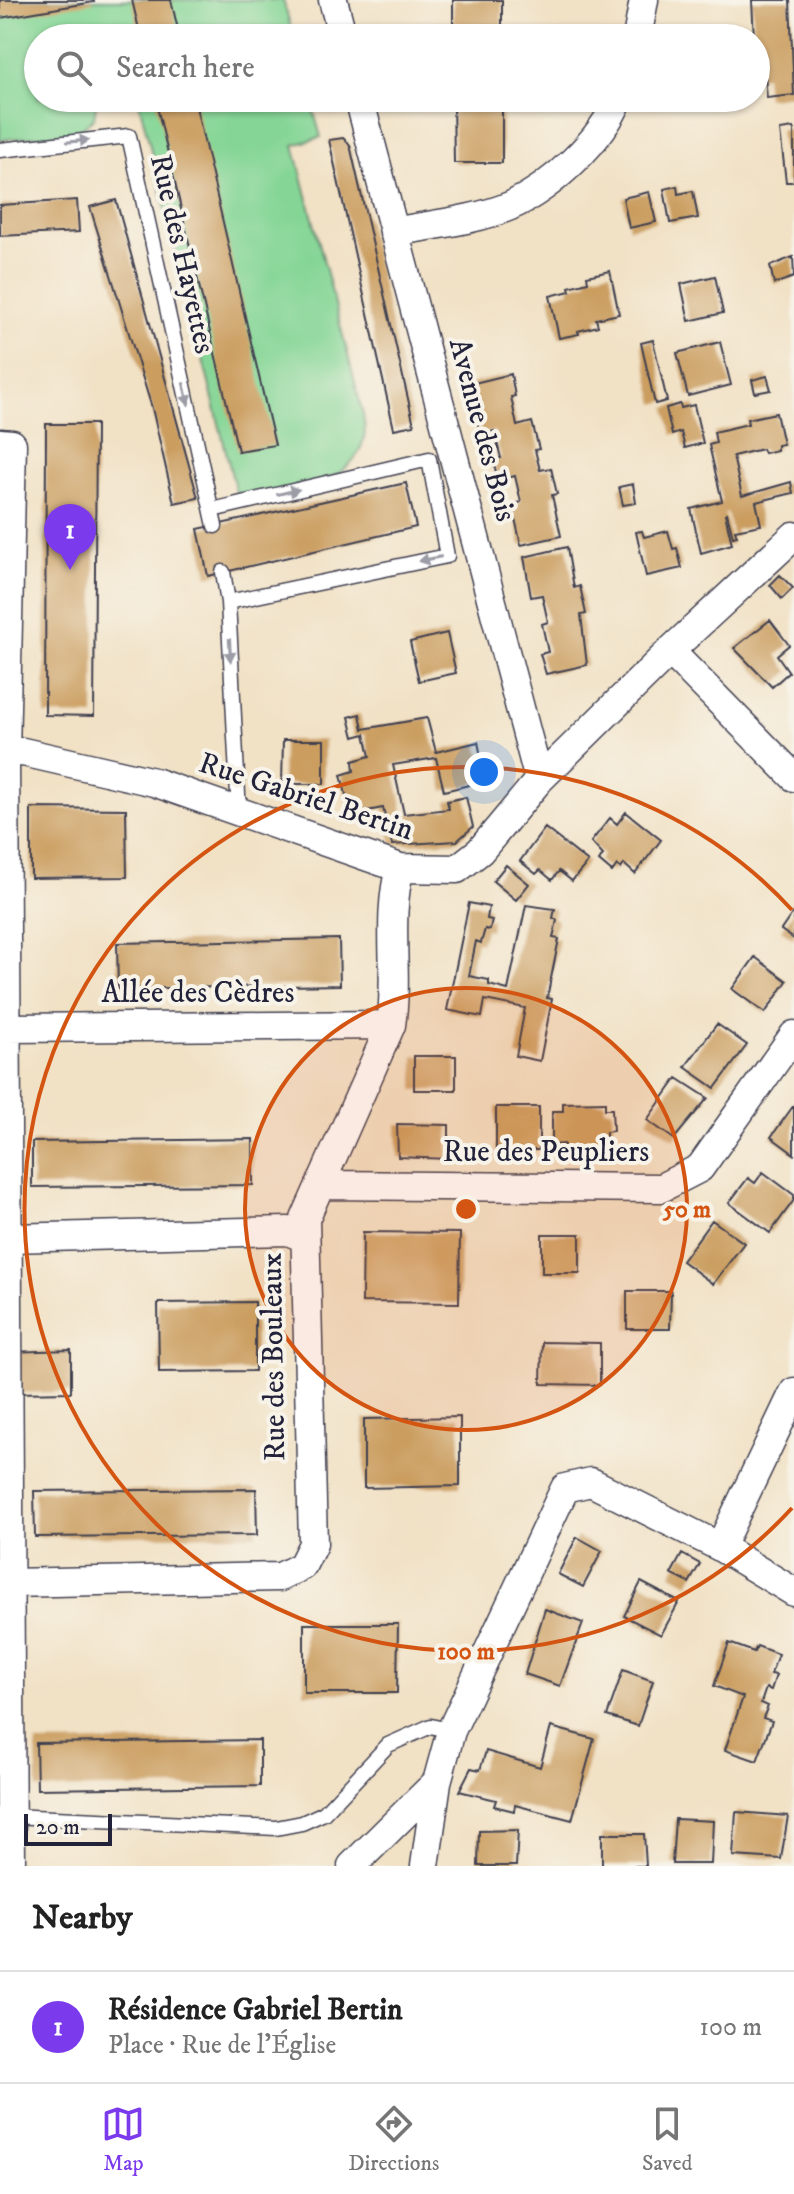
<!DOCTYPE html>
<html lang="en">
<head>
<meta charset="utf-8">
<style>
  :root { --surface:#fff; --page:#f6f6f6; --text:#222; --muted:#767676; --line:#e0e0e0; --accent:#7c3aed }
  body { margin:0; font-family:"IM FELL DW Pica",serif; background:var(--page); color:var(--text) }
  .scale { position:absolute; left:24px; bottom:20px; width:88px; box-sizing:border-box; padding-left:8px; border:4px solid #22223b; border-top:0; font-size:22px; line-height:28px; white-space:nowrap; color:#22223b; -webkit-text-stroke:6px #f7f3e8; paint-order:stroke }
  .you { position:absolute; left:484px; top:772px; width:28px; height:28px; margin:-20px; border:6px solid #fff; border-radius:50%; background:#1a73e8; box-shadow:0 0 0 12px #1a73e833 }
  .badge { display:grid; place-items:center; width:52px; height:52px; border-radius:50%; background:var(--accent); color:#fff; font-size:26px; font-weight:700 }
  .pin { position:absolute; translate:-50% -66px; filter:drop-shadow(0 2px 4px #0008) }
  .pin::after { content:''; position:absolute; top:42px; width:28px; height:24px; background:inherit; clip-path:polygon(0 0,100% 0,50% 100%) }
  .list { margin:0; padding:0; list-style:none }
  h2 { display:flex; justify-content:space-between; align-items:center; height:104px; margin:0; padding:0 32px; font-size:34px }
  h2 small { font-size:26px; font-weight:400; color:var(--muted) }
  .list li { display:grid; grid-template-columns:52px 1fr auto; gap:24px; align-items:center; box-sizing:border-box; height:112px; padding:0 32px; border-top:2px solid var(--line) }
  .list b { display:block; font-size:30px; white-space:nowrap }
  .list p { margin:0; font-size:26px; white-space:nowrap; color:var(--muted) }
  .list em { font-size:26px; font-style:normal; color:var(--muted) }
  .icon { flex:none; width:44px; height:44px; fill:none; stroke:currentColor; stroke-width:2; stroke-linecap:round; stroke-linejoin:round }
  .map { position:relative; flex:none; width:794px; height:1866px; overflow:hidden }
  .search { position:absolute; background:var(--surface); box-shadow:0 2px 6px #0004; left:24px; right:24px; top:24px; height:88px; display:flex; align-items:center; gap:20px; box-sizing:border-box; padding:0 28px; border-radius:44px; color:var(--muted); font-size:30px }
  .sheet { height:216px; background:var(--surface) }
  nav { display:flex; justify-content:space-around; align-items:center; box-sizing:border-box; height:112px; border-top:2px solid var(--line); background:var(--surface); font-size:22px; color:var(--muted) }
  nav a { display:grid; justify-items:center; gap:4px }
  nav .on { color:var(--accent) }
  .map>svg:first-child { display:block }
  .green { fill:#85d696; stroke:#547c68; stroke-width:2 }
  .building { fill:#cb9e60 }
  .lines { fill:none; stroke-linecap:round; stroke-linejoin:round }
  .lane-casing { stroke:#413f50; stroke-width:17 }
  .street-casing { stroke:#413f50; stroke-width:31 }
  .lane { stroke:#fff; stroke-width:14 }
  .street { stroke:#fff; stroke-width:28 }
  .oneway { fill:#9c9ca7 }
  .ring { fill:none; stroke:#d45411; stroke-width:4 }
  .labels { text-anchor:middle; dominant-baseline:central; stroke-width:8; stroke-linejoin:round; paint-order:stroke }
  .street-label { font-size:30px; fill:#22223b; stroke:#f7f3e8 }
  .centre { fill:#d45411; stroke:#f7f3e8; stroke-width:4 }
  .ring-label { font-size:24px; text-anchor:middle; font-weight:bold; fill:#d45411; stroke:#f7f3e8; stroke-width:8; stroke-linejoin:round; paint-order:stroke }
</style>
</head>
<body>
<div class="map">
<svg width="794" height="1866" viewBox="0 0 794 1866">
  <rect width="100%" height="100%" fill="#f7f3e8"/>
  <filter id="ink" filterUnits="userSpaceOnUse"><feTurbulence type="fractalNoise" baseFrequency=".0125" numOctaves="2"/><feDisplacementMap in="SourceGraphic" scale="16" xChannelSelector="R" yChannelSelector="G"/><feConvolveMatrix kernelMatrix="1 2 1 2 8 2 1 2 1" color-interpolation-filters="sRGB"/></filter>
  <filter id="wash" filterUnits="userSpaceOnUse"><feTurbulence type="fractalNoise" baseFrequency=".006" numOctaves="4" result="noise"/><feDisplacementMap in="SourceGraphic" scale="32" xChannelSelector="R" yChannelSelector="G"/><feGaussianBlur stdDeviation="1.8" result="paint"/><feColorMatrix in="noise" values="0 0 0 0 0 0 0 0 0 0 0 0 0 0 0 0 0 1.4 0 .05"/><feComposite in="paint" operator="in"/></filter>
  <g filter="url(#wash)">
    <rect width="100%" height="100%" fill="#f1e1c5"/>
    <path class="green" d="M0 0H283L294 38H123L119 24 99 30V38H38V98H97L94 118 77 132 0 140Z
      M138 98H310L321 137 294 145 363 414C364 421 366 431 364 438 353 488 280 494 239 504Z"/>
    <g id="blocks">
      <path class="building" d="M0 0H93L94 2 0 18Z
        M132 0H171L180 38H141Z
        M453 0H502V38H453Z
        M752 0H790L794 95 767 98 765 76 756 77Z
        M155 98H194L275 445 238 451Z
        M453 98H502V163H454Z
        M794 128V182H786L780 130Z
        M343 138 350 145 414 425 394 429 329 140Z
        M677 186 678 194 693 191 698 218 670 223 664 189Z
        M649 192 656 222 629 228 623 198Z
        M77 200 79 232 0 236V205Z
        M116 200 198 498 174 503 152 408 90 207Z
        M793 257 794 277 774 284 770 266Z
        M610 271 619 314 596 319 598 326 578 331 579 334 559 338 550 296 570 291 569 287 588 282 587 276Z
        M715 276 723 313 689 321 681 284Z
        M653 340 667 401 655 404 641 343Z
        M720 342 731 385 688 396 677 353Z
        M511 374 515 396 511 397 517 426 532 422 539 449 535 450 540 470 551 468 557 494 552 495 561 536 521 545 512 505 521 502 515 476 498 480 493 460 501 458 494 431 480 435 470 384Z
        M767 376 771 390 755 393 752 380Z
        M680 404 681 408 694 405 703 443 685 448 681 432 672 435 666 408Z
        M776 413 783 444 777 445V450L764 453 762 449 733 456 742 496 791 482 793 493 756 502 761 525 735 530 737 536 733 537 727 513 725 514 732 544 701 553 691 509 722 501 709 445 716 443 714 432 748 424 747 419Z
        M46 424H96L94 716 45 715Z
        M406 483 416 527 208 576 198 529Z
        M633 484 636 503 623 505 619 487Z
        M642 531 644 537 668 531 673 549 677 548 682 568 646 576 636 532Z
        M567 547 574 588 580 586 586 614 581 615 587 665 546 674 540 654 548 652 542 624 548 622 542 595 531 597 524 557Z
        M780 575 793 588 782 599 770 585Z
        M770 620 789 645 777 655 789 672 772 687 734 648Z
        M447 633 456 673 419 681 410 642Z
        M360 714 363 729 427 718 436 752 478 742 486 781 444 791 436 758 393 765 404 814 449 809 447 801 466 797 473 827 457 841 392 845 383 808 351 814 341 775 354 771 353 761 370 756 365 734 354 737 349 717Z
        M283 740H324V784H282Z
        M31 808 126 809 127 877 31 878Z
        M626 812 661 840 635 874 624 864 621 869 617 865 612 872 599 861 603 855 591 842 610 818 617 824Z
        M545 828 588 862 572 881 559 871 552 880 540 870 536 874 520 861Z
        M506 865 529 884 516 900 493 881Z
        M469 903 489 907 487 919 492 920 490 930 485 929 481 943 476 941 469 976 489 980V985L508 990 526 905 555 909 553 918 557 920 553 938 559 939 547 998 552 999 540 1061 516 1056 525 1008 485 1000 482 1017 447 1010Z
        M794 911V939L781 930Z
        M339 939 340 985 118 989 117 943Z
        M755 957 787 981 765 1013 732 989Z
        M717 1024 747 1045 715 1088 685 1067Z
        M414 1056H456V1090H414Z
        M677 1078 708 1098 674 1139 647 1120Z
        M605 1102V1109H612L613 1131 606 1132V1148H564V1144L552 1145V1111H563V1103Z
        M794 1105V1154L771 1137Z
        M496 1107H539V1150H496Z
        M397 1124 449 1125V1159L398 1157Z
        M253 1139V1185L32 1187V1142Z
        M763 1172 794 1195V1200L770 1233 729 1203 748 1178 755 1183Z
        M712 1220 744 1243 713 1284 682 1261Z
        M363 1232 460 1233 459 1303 362 1302Z
        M542 1234H580V1273H542Z
        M627 1291H671L670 1329H627Z
        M255 1302V1371L159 1372 158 1303Z
        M542 1342 600 1343V1385L541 1384Z
        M71 1350V1392L16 1393 9 1352Z
        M460 1417V1486L364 1488V1419Z
        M256 1489 257 1535 35 1537 34 1491Z
        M577 1537 602 1551 583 1587 558 1574Z
        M682 1554 700 1564 689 1583 671 1574Z
        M641 1582 679 1602 661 1635 624 1616Z
        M545 1609 583 1623 560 1686 525 1674Z
        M304 1624H398L397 1693H304Z
        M729 1643 754 1652 757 1646 778 1654 771 1674 776 1675 771 1690 766 1688 761 1703 768 1706 763 1718 772 1721 757 1761 725 1750 743 1697 714 1686Z
        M623 1670 653 1681 638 1726 607 1716Z
        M551 1727 594 1739 572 1820 515 1805 514 1811 494 1806 496 1800 459 1791 471 1768 480 1770 486 1751 540 1767Z
        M260 1740V1786L37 1789 36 1743Z
        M736 1812 788 1816 781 1859 733 1856Z
        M675 1819 713 1821 711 1864H672Z
        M518 1830 516 1866H478L479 1831Z
        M602 1834H644L646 1866H602Z"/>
    </g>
  </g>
  <g filter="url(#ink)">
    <use href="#blocks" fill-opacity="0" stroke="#413f50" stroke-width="2"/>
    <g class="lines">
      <defs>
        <path id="lane" d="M0 150 129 136 215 526
          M212 510 429 459 447 556 228 602
          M223 572 228 602 239 814
          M10 1816 276 1828 302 1823 324 1813 388 1745 431 1726 451 1731"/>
        <path id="street" d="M333 0 343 38
          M637 38 644 0
          M359 98 539 780
          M394 232C430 225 477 220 510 206 552 187 602 140 619 98
          M0 443 12 444 5 753 11 1866
          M670 651 794 777
          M0 753 23 752 154 782 400 868 457 869 480 851 539 780 670 651 794 536
          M7 1028 391 1025
          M322 1185 661 1188 700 1168 794 1035
          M8 1238 288 1231 305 1238
          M720 1547 794 1592
          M10 1583 280 1577 302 1566 313 1544 305 1219 391 1025C399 973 386 919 400 868
          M352 1866 437 1782
          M425 1866 437 1782 451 1731 565 1488 591 1482 720 1547 794 1392"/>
      </defs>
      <use href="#lane" class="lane-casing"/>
      <use href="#street" class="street-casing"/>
      <use href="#lane" class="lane"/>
      <use href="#street" class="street"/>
    </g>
    <defs><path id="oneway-solid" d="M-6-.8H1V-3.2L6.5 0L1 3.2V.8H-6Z" transform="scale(2)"/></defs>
    <g class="oneway">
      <use href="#oneway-solid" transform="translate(78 141) rotate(-6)"/>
      <use href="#oneway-solid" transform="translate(186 394) rotate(77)"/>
      <use href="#oneway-solid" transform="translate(288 492) rotate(-13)"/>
      <use href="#oneway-solid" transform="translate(430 559) rotate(168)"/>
      <use href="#oneway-solid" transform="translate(230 650) rotate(87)"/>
    </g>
  </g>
  <circle cx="466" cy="1209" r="221" fill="#d45411" fill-opacity=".12"/>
  <g class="ring">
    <circle cx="466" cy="1209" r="221"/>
    <path d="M792 1508A442 442 0 1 1 792 910"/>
  </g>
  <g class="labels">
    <g class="street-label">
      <text transform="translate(182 254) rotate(77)">Rue des Hayettes</text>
      <text transform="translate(482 430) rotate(75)">Avenue des Bois</text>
      <text transform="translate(306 797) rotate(18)">Rue Gabriel Bertin</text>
      <text x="198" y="993">Allée des Cèdres</text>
      <text x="546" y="1152">Rue des Peupliers</text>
      <text transform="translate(274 1357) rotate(-91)">Rue des Bouleaux</text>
    </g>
  </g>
  <circle cx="466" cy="1209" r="12" class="centre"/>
  <g class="ring-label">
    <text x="687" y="1217">50 m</text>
    <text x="466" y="1659">100 m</text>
  </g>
</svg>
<div class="scale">20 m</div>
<div class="you"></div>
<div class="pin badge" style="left:70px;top:570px">1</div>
<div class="search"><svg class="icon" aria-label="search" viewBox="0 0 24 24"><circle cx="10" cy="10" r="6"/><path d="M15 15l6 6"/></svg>Search here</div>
</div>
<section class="sheet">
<h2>Nearby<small></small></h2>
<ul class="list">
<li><span class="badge">1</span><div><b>Résidence Gabriel Bertin</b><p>Place · Rue de l'Église</p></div><em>100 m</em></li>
</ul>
</section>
<nav>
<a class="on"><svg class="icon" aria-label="map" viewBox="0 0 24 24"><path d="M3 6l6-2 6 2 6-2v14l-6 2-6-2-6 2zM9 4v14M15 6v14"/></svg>Map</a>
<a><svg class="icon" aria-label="directions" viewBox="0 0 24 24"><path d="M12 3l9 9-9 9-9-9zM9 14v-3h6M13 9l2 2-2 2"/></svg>Directions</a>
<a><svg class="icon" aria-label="saved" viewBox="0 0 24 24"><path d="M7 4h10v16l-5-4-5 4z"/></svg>Saved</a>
</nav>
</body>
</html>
